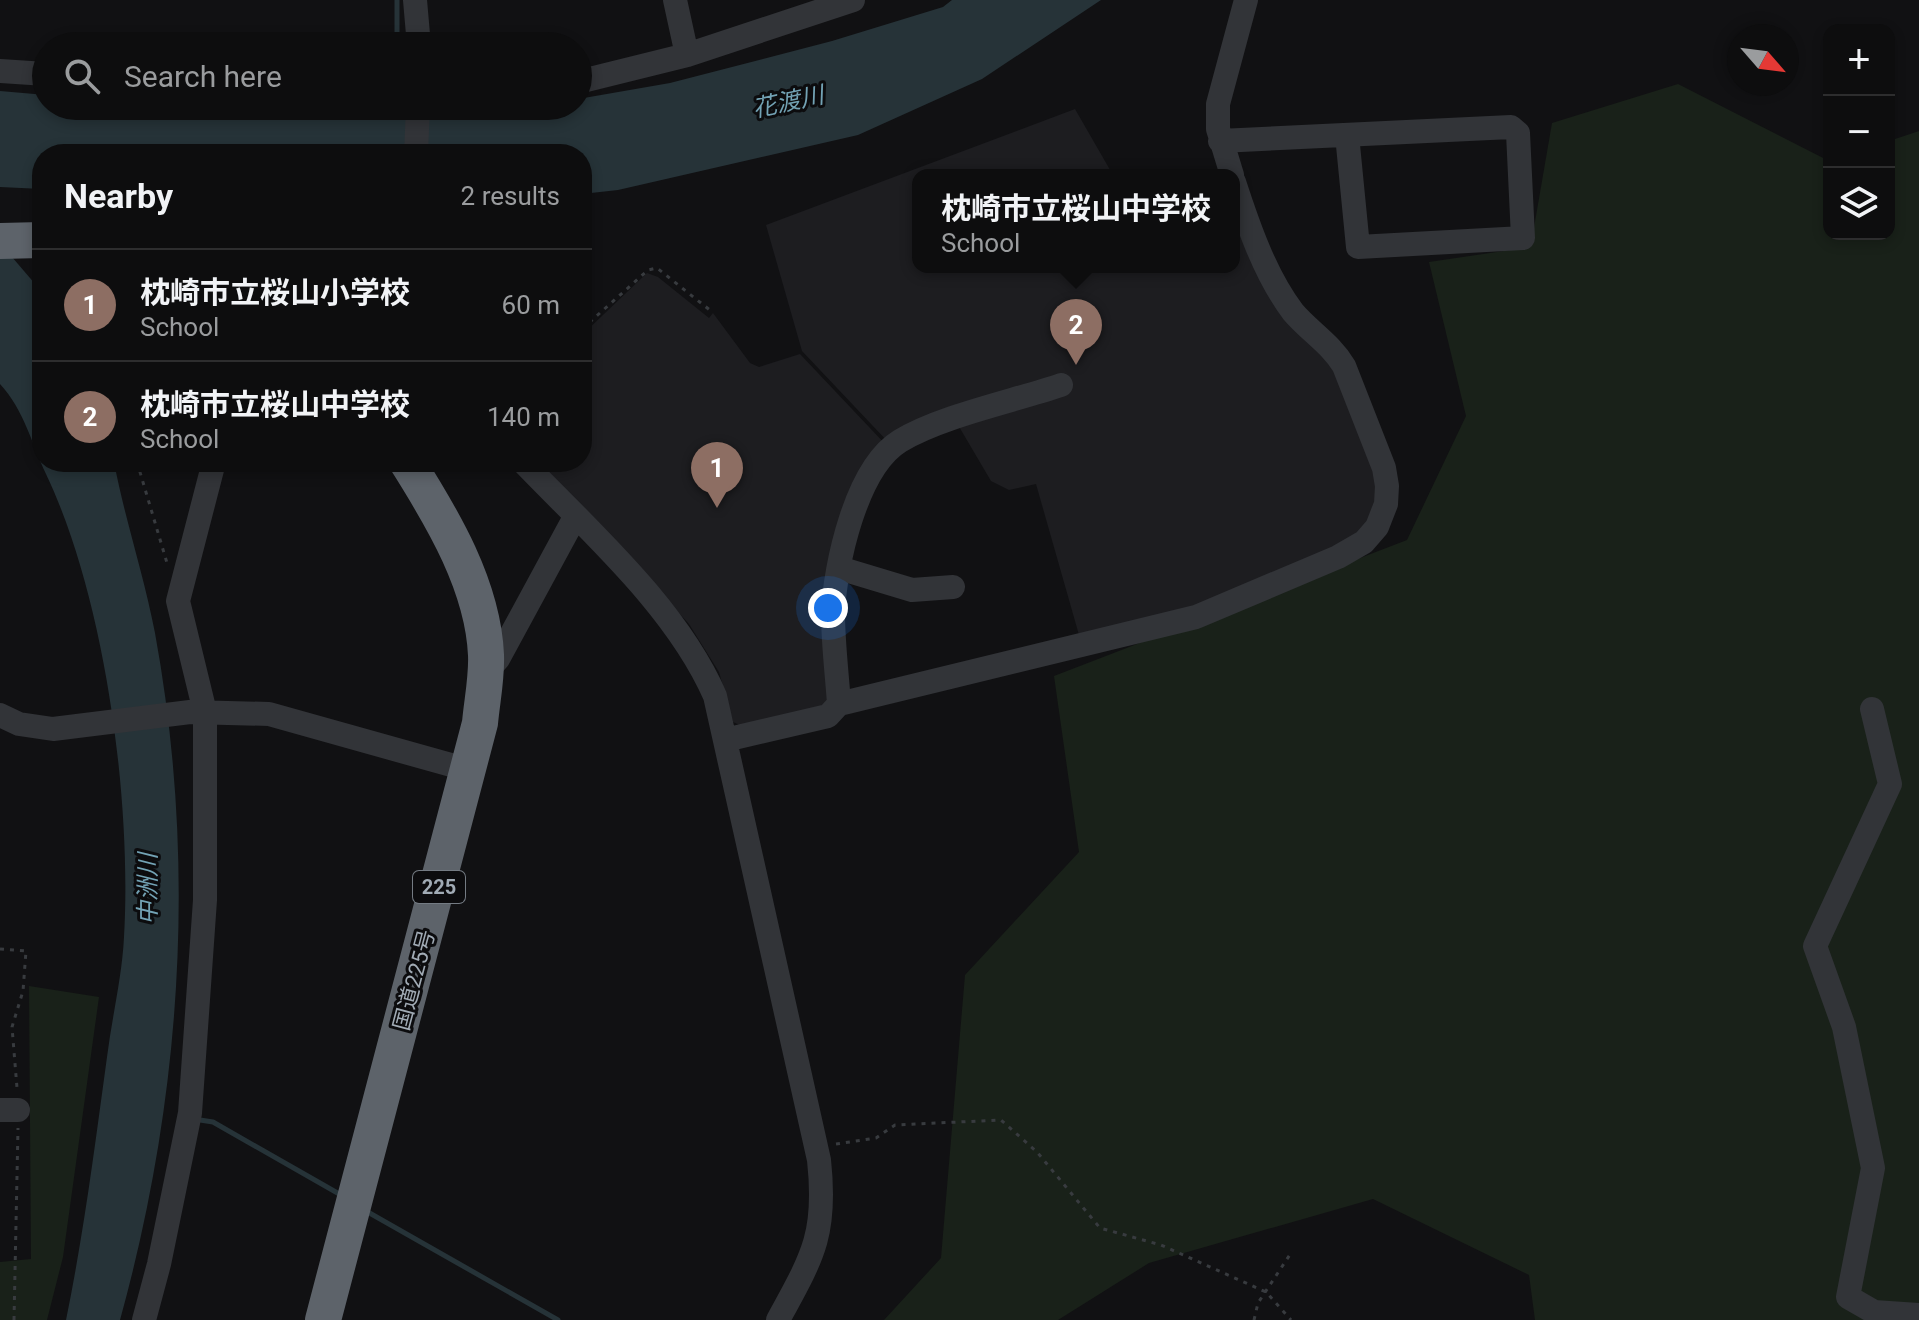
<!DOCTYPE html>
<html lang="en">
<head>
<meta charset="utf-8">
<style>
  :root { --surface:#0d0d0e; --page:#161617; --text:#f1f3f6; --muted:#9a9c9e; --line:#2d2d2e; --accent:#ff881d }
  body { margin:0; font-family:Roboto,"Noto Sans JP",sans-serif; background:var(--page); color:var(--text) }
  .controls { position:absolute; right:24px; top:24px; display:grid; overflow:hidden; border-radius:16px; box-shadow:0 4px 12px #0003 }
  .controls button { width:72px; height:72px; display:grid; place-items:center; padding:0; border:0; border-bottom:2px solid var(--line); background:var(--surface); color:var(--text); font:40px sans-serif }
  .compass { position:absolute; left:1727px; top:24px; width:72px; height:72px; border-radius:50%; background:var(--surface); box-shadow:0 4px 12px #0003; rotate:118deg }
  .you { position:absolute; left:828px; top:608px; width:28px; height:28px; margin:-20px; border:6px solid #fff; border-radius:50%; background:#1a73e8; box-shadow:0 0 0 12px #1a73e833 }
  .badge { display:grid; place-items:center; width:52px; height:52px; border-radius:50%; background:var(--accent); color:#fff; font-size:26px; font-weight:700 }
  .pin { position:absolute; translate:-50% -66px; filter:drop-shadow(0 2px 4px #0008) }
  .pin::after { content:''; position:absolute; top:42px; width:28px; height:24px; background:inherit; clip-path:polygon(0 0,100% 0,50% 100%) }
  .popup { position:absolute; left:912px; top:169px; width:328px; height:104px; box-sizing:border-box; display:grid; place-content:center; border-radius:16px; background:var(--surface); filter:drop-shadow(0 2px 6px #0005); font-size:26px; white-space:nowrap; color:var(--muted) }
  .popup b { font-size:30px; color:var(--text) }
  .popup::after { content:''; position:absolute; left:50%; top:100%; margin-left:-16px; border:16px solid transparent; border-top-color:var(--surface) }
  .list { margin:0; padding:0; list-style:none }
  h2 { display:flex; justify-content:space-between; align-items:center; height:104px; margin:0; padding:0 32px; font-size:34px }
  h2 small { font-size:26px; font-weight:400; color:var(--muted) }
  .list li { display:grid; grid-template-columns:52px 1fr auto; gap:24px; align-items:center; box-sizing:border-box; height:112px; padding:0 32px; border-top:2px solid var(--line) }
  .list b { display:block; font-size:30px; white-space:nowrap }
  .list p { margin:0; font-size:26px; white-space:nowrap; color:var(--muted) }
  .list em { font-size:26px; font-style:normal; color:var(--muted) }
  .icon { flex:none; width:44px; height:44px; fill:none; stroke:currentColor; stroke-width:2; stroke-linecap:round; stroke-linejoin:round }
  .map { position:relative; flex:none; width:1919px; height:1320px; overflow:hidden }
  .search { position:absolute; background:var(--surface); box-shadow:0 4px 12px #0003; left:32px; top:32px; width:560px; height:88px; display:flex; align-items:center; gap:20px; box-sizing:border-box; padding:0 28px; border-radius:44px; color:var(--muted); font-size:30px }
  .panel { position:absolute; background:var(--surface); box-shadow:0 4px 12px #0003; left:32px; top:144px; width:560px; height:328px; border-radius:32px }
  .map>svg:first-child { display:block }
  .built { fill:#1d1d20 }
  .green { fill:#192119 }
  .water { fill:#263338 }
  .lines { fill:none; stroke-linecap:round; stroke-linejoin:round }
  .stream { stroke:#263338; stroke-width:5 }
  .path { stroke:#383b3f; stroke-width:3; stroke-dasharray:4 6; stroke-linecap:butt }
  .minor { stroke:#323438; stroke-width:24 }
  .highway { stroke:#5d636a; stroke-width:36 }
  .labels { text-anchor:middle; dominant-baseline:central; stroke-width:6; stroke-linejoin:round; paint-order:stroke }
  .shield { fill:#0c0c0e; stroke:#747b83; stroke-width:2 }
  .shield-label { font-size:20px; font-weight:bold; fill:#a1abb5 }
  .street-label { font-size:22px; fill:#a1abb5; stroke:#0c0c0e }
  .water-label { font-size:24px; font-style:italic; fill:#73a3b5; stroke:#0c0c0e }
</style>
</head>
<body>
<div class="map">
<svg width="1919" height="1320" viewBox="0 0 1919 1320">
  <rect width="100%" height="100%" fill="#111113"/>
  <path class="built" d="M1075 109 1113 175H918V267H1234V206L1329 353 1382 494 1361 535 1198 611 1081 642 1036 484 1009 490 991 481 951 413 889 443 802 351 766 225Z
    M647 273 658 277 709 318 713 313 750 363 759 367 800 354 887 446 852 499 828 700 823 706 744 727 733 722 719 672 689 624 540 462H582V335Z"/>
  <path class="green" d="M1678 84 1829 161V234H1889V141L1919 131V1320H1535L1529 1275 1373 1199 1149 1263 1058 1320H884L941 1258 965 975 1079 852 1054 676 1407 540 1466 416 1429 262 1524 248 1532 239 1552 123Z
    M29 986 99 997 63 1257 47 1320H0V1262L31 1259Z"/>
  <path class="water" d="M952 0H1101L982 79 858 135 618 190 582 194V154H42V189L0 187V91L46 95V106H372L439 114 578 106V99L670 83 832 41 943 7Z
    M0 243 42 292V462H114C125 520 144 575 155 633 197 862 182 1096 120 1320H66C84 1232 95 1145 107 1057 112 1017 122 977 124 937 132 800 105 598 46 474 31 442 24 410 0 384Z"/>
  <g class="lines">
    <path class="stream" d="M397 0V46
      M200 1120 213 1122 341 1195
      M366 1211 558 1320"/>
    <path class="path" d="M582 329 648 270 657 268 711 311
      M137 462 167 563
      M0 949 26 951 23 991 12 1027 17 1088
      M836 1144 876 1138 895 1125 1001 1120 1037 1152 1100 1228 1161 1245 1266 1292 1291 1320
      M14 1320 18 1128
      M1254 1320 1258 1303 1291 1253"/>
    <path class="minor" d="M415 0 419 46
      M675 0 687 55
      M0 71 46 74
      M578 82 687 55 853 0
      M1220 141 1511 127 1518 133 1523 238 1358 247 1347 135
      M416 154 418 106
      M1232 175 1218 129V104L1246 0
      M523 462C590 532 676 607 715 696L819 1160C827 1234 813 1256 778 1320
      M839 568 912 590 953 587
      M485 674 498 659 575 517
      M839 704C837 674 833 643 833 613 835 565 856 468 900 441 941 416 1014 401 1061 385
      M1872 709 1890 784 1815 946 1844 1027 1873 1168 1848 1297 1874 1312 1919 1315
      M0 715 19 724 53 729 190 712 269 714 469 770
      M725 740 828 716 839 704 1196 617 1338 557 1364 542 1377 527 1386 504 1387 486 1384 468 1344 366C1331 344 1309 331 1293 312 1265 275 1248 225 1234 182
      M0 1110H18
      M144 1320 159 1264 190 1113 205 900V712L178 601 214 462"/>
    <path class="highway" d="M0 241 42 240
      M323 1320 480 723C482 701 487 677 486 655 483 586 443 519 407 462"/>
  </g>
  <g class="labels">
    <rect class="shield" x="413" y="871" width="52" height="32" rx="6"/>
    <g class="shield-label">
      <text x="439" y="887">225</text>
    </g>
    <g class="street-label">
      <text transform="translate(414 980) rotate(-75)">国道225号</text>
    </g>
    <g class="water-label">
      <text transform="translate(788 102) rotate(-12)">花渡川</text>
      <text transform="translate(148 889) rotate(-90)">中洲川</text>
    </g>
  </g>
</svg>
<div class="controls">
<button>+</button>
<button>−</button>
<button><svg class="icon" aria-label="layers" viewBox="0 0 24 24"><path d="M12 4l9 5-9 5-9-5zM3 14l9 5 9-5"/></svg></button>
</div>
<svg class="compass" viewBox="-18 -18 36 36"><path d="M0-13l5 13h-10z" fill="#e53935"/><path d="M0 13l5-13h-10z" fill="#9a9c9e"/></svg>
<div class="you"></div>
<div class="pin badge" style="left:717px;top:508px;background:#8d6e63">1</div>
<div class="pin badge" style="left:1076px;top:365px;background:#8d6e63">2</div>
<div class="popup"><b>枕崎市立桜山中学校</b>School</div>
<div class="search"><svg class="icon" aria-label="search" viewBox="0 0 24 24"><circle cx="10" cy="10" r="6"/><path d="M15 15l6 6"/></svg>Search here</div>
<section class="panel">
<h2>Nearby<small>2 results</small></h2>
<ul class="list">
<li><span class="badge" style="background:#8d6e63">1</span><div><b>枕崎市立桜山小学校</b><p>School</p></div><em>60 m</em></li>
<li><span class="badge" style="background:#8d6e63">2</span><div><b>枕崎市立桜山中学校</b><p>School</p></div><em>140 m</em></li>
</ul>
</section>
</div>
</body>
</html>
